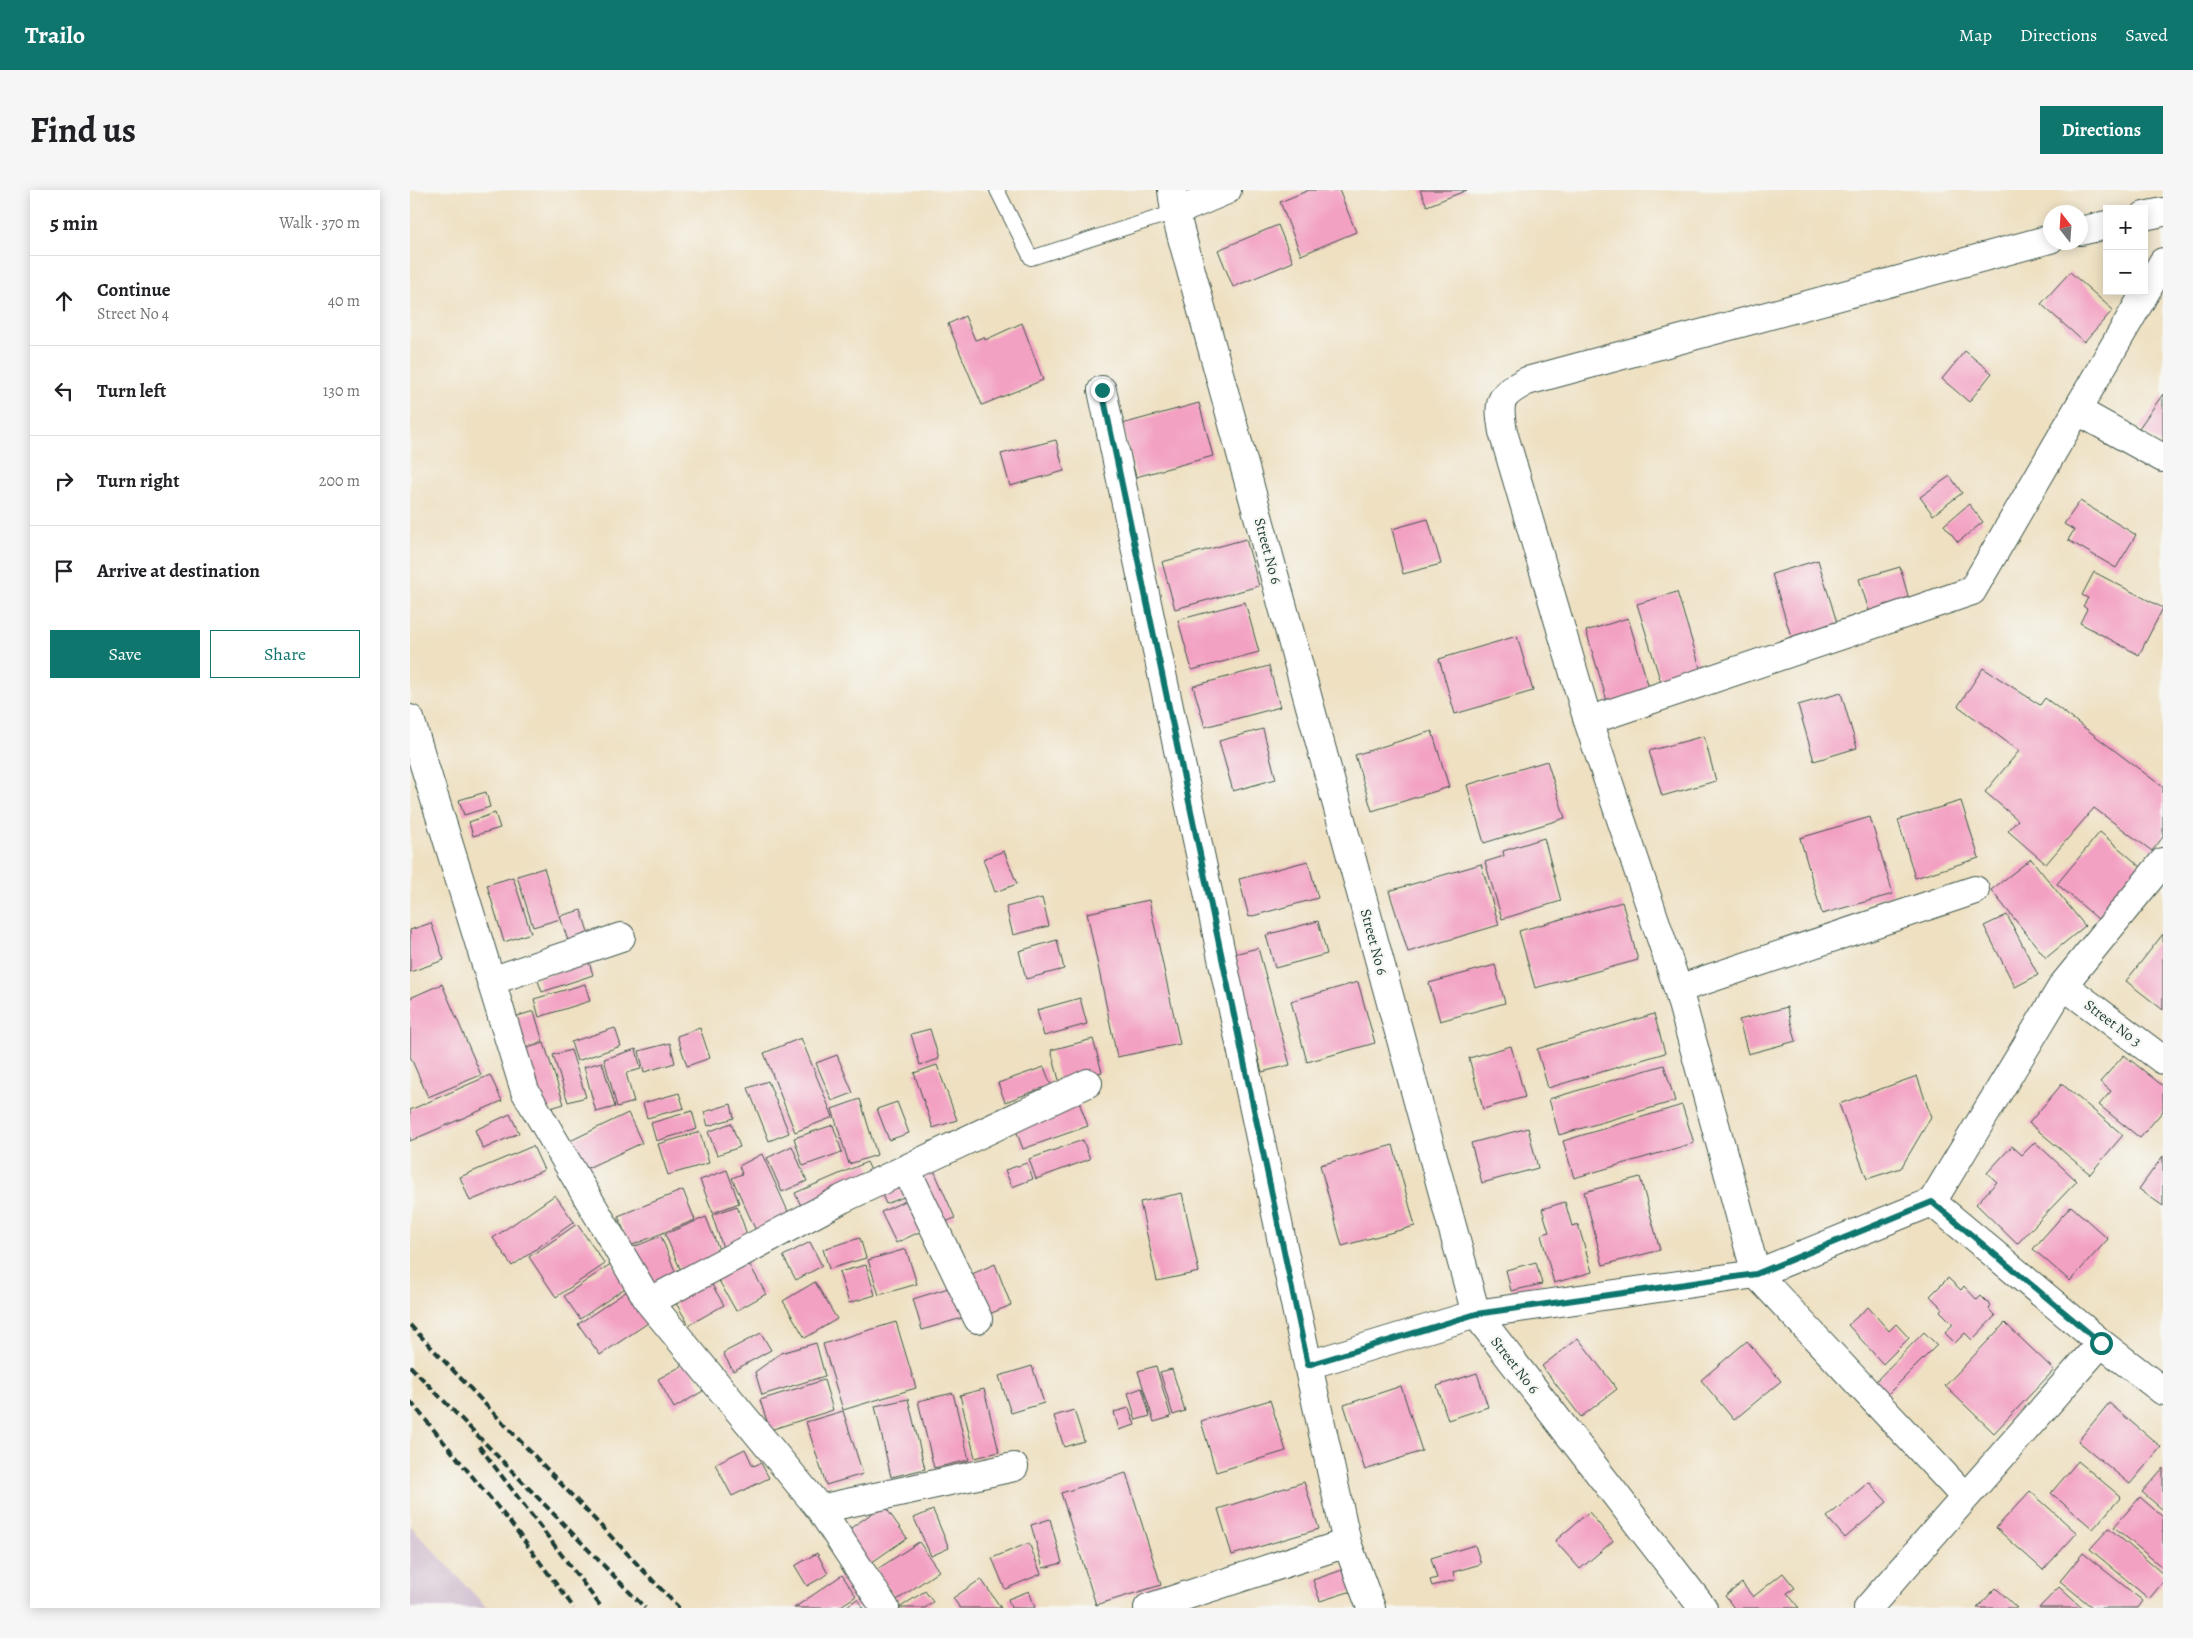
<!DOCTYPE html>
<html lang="en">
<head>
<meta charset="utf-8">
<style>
  :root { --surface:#fff; --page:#f6f6f6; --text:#202124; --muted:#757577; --line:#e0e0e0; --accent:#0f766e }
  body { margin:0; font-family:Alegreya,serif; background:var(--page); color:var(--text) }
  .controls { position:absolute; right:15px; top:15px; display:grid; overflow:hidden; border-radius:0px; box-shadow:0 2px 12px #0003 }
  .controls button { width:45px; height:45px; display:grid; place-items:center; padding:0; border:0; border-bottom:1px solid var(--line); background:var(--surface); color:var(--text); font:25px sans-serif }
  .compass { position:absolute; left:1633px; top:15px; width:45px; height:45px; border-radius:50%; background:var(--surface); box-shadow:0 2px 12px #0003; rotate:343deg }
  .stop { position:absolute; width:15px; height:15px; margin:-11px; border:4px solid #0f766e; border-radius:50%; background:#fff }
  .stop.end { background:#0f766e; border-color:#fff; box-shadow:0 1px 5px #0008 }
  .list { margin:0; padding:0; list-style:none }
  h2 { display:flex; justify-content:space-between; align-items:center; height:65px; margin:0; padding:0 20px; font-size:21px }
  h2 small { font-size:16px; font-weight:400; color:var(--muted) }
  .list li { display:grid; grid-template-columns:32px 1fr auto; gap:15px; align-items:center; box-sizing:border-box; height:90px; padding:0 20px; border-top:1px solid var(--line) }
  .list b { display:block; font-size:19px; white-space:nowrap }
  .list p { margin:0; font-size:16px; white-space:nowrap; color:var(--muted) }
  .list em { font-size:16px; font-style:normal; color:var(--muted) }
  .actions { display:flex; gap:10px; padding:15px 20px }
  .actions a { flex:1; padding:11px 0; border:1px solid var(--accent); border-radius:0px; text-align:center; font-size:18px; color:var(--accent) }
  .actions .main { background:var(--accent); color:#fff }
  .icon { flex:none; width:28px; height:28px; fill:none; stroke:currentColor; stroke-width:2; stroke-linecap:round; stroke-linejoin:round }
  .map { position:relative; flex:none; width:1753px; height:1418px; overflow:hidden; border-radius:0px }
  header { display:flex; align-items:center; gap:30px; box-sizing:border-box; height:70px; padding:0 25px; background:var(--accent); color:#fff }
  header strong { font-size:24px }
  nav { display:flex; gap:28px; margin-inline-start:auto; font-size:18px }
  .intro { display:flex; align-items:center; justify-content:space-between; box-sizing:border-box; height:120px; padding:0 30px }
  h1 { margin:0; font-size:35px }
  .button { padding:12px 22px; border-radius:0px; background:var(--accent); color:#fff; font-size:18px; font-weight:700 }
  main { display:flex; gap:30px; padding:0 30px }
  aside { flex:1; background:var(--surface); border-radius:0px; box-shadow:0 2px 12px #0003 }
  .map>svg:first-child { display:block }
  .industrial { fill:#cfbdcf }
  .building { fill:#f3a1c3 }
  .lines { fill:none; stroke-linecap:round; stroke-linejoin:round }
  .service-casing { stroke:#3e5549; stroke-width:16 }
  .minor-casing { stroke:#3e5549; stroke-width:30 }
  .service { stroke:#fff; stroke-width:14 }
  .minor { stroke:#fff; stroke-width:28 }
  .rail { stroke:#1f3d34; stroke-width:4; stroke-dasharray:8 4; stroke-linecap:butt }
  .route { stroke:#0f766e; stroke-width:6 }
  .labels { text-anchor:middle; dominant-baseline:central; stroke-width:4.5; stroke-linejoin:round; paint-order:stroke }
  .street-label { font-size:15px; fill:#1f3d34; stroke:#f6f6f2 }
</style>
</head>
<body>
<header>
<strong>Trailo</strong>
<nav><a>Map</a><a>Directions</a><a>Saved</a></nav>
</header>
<div class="intro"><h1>Find us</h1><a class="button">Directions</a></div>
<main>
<aside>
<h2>5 min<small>Walk · 370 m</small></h2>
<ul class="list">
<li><svg class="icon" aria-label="ahead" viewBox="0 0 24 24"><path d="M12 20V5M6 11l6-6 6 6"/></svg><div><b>Continue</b><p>Street No 4</p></div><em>40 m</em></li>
<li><svg class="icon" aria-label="left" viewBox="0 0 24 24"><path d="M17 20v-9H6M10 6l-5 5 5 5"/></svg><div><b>Turn left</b></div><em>130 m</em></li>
<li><svg class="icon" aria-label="right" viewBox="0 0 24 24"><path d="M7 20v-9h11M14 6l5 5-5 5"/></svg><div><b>Turn right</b></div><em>200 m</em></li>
<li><svg class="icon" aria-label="arrive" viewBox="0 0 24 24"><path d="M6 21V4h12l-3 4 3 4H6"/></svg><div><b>Arrive at destination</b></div></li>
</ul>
<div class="actions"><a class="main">Save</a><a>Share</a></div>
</aside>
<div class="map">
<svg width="1753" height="1418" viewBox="0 0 1753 1418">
  <rect width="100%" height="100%" fill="#f6f6f2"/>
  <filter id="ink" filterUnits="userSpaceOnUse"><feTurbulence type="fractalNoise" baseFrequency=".02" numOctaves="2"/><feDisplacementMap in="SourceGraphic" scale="10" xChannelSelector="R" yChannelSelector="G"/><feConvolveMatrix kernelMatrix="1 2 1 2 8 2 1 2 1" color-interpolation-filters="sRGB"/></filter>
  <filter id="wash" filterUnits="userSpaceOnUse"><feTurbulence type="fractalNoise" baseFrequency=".0096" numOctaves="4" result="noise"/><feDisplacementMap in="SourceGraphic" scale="20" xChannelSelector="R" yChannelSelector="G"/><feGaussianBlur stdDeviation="1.12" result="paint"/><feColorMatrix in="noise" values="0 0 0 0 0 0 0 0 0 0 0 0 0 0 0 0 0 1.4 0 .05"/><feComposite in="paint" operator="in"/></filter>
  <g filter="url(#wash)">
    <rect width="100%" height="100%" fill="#eee0c1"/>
    <path class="industrial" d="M0 1335 77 1418H0Z"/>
    <g id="blocks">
      <path class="building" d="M899 0H929L946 42 891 65 870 12Z
        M1010 0H1057L1017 16Z
        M868 35 883 72 823 97 808 60Z
        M1660 82 1703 120 1674 152 1631 114Z
        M555 126 565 150 574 147 575 150 612 133 633 190 572 215 538 134Z
        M1555 161 1582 183 1559 212 1532 189Z
        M1753 204V255L1729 238Z
        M789 213 803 266 726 287 712 234Z
        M646 250 654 281 600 296 591 264Z
        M1540 286 1552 303 1523 325 1510 307Z
        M1670 311 1726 345 1706 378 1658 350 1664 340 1654 334Z
        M1559 314 1573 332 1548 352 1534 335Z
        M1018 329 1031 374 993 384 982 339Z
        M836 349 849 396 765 419 752 372Z
        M1408 370 1428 436 1382 450 1362 384Z
        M1490 377 1500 413 1460 424 1449 389Z
        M1684 382 1753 418 1729 465 1670 433 1677 419 1673 416 1678 408 1672 405Z
        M1267 402 1292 484 1252 496 1227 414Z
        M835 412 849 462 782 480 768 430Z
        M1218 428 1240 501 1198 514 1176 441Z
        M1107 446 1123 501 1045 524 1029 469Z
        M859 476 870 517 795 537 783 496Z
        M1573 478 1630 515 1635 508 1753 597V647L1742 661 1684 618 1636 674 1598 641 1608 630 1575 602 1609 561 1548 516Z
        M1431 503 1447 558 1404 571 1388 515Z
        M853 539 866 589 823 601 809 551Z
        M1022 541 1039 597 962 621 945 565Z
        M1294 546 1306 591 1252 606 1239 561Z
        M1137 571 1155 628 1074 653 1057 595Z
        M76 602 80 617 54 625 49 610Z
        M1551 611 1569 668 1505 688 1488 630Z
        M85 623 90 638 63 646 59 632Z
        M1460 627 1483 704 1412 724 1390 648Z
        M1690 642 1731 677 1688 729 1647 694Z
        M1134 648 1151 711 1092 729 1075 672 1094 666 1093 661Z
        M594 661 607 694 585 702 573 669Z
        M1621 669 1675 736 1636 768 1581 700Z
        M898 671 908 708 839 727 829 689Z
        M1071 674 1089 735 998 762 979 701Z
        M134 678 150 729 123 737 107 686Z
        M103 687 121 743 94 752 77 695Z
        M632 708 639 736 603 745 596 717Z
        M739 710 770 854 707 867 677 723Z
        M1212 712 1228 770 1125 798 1109 741Z
        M171 720 180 748 159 754 150 726Z
        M1597 725 1628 785 1605 797 1574 736Z
        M908 731 917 764 865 778 856 745Z
        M21 733 34 770 0 782V740Z
        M1753 744V820L1716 791Z
        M647 750 654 779 616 789 609 761Z
        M848 758 880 875 852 882 820 765Z
        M179 772 183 785 132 802 127 788Z
        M1085 775 1095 813 1030 831 1019 793Z
        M948 792 965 853 897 872 881 811Z
        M32 794 71 885 18 907 0 866V808Z
        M175 794 180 811 129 827 124 809Z
        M670 808 677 834 634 846 627 820Z
        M1377 817 1386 851 1338 864 1329 830Z
        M124 821 133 852 109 858 101 828Z
        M1244 824 1255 863 1138 898 1127 859Z
        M205 838 211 856 167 871 161 852Z
        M290 838 300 868 277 876 267 846Z
        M520 839 529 869 510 875 501 844Z
        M391 848 423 927 385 942 354 863Z
        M683 849 692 882 650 894 641 860Z
        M134 853 154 914 131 921 111 860Z
        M260 853 265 873 234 882 229 861Z
        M1101 856 1115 907 1073 919 1059 868Z
        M226 859 231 879 216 883 224 912 207 917 194 869Z
        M161 860 176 907 158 912 143 865Z
        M427 865 443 903 422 911 406 873Z
        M1714 865 1753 896V921L1730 948 1689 915 1701 901 1690 892Z
        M192 872 205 917 186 922 174 877Z
        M527 875 547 930 523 938 504 883Z
        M1254 875 1265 911 1149 945 1139 909Z
        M634 877 641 895 595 912 588 893Z
        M80 885 92 911 0 951V920Z
        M1507 886 1521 927 1491 978 1457 989 1429 914Z
        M358 891 379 943 359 951 338 898Z
        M1652 894 1713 945 1680 984 1619 933Z
        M269 903 274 918 237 928 233 913Z
        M450 909 467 965 439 974 422 919Z
        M487 912 499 943 479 950 467 919Z
        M669 912 678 936 613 959 604 935Z
        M321 914 324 928 298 936 294 922Z
        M1272 915 1284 953 1164 988 1153 951Z
        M282 921 287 939 246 951 241 933Z
        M218 923 232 953 173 980 160 951Z
        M100 924 109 943 73 959 65 940Z
        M321 933 330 957 307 965 298 942Z
        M423 935 432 962 393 976 384 948Z
        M1118 938 1128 978 1072 993 1061 953Z
        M290 942 299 973 258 985 248 954Z
        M673 950 680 969 626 989 619 969Z
        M1625 952 1667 991 1607 1054 1566 1014 1587 992 1577 983 1602 956 1612 965Z
        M983 955 1005 1036 932 1056 910 975Z
        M123 956 134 980 60 1011 50 987Z
        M382 956 397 991 372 1002 357 968Z
        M352 964 381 1028 347 1043 322 988 332 984 329 976Z
        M1753 966V1016L1729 999Z
        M457 972 465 989 393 1020 385 1003Z
        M617 973 623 989 602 997 595 980Z
        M522 976 545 1028 526 1036 504 984Z
        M317 980 329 1013 303 1023 290 990Z
        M1230 987 1250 1060 1193 1075 1174 1002Z
        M493 991 499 1005 476 1014 470 1000Z
        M273 1000 285 1030 220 1056 208 1026Z
        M772 1003 789 1082 747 1091 730 1012Z
        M145 1005 164 1032 102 1076 83 1048Z
        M504 1007 518 1038 486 1053 471 1022Z
        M1155 1012 1162 1036 1168 1034 1182 1082 1144 1093 1131 1045 1139 1042 1132 1019Z
        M327 1016 340 1053 314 1061 302 1025Z
        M1661 1016 1698 1049 1660 1091 1623 1059Z
        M296 1027 312 1067 272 1083 255 1044Z
        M167 1034 195 1074 146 1107 119 1067Z
        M251 1046 267 1086 237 1098 221 1058Z
        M450 1048 456 1068 419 1079 413 1059Z
        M400 1052 412 1076 386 1090 373 1066Z
        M496 1059 507 1094 469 1105 458 1070Z
        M337 1070 356 1104 326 1121 307 1087Z
        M1126 1072 1132 1094 1101 1101 1096 1080Z
        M202 1073 218 1096 170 1129 154 1106Z
        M585 1074 601 1115 572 1127 555 1087Z
        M456 1075 465 1105 439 1113 429 1082Z
        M1538 1088 1551 1100 1554 1096 1567 1110 1571 1106 1581 1116 1579 1119 1585 1126 1562 1150 1555 1143 1545 1153 1535 1143 1543 1134 1530 1121 1532 1118 1520 1106Z
        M299 1090 314 1115 279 1135 264 1110Z
        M405 1092 427 1129 395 1148 373 1111Z
        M545 1096 555 1127 512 1140 503 1109Z
        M217 1101 238 1133 190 1165 168 1134Z
        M1458 1117 1479 1141 1486 1134 1499 1148 1473 1174 1438 1135Z
        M486 1132 506 1198 433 1220 413 1154Z
        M1595 1133 1644 1180 1584 1243 1535 1196Z
        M1514 1142 1527 1155 1476 1206 1464 1193Z
        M351 1143 361 1160 323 1181 313 1163Z
        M1168 1148 1207 1199 1171 1227 1132 1176Z
        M1337 1151 1371 1191 1324 1230 1291 1190Z
        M406 1153 415 1186 352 1205 345 1182 371 1163Z
        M277 1173 293 1201 264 1218 248 1189Z
        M622 1176 634 1213 601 1223 589 1186Z
        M746 1176 761 1227 744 1232 728 1181Z
        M762 1179 775 1221 763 1225 750 1182Z
        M1067 1183 1078 1217 1038 1230 1027 1196Z
        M414 1190 423 1220 360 1240 350 1210Z
        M991 1196 1012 1261 955 1280 934 1215Z
        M732 1198 740 1226 726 1230 718 1203Z
        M574 1199 589 1262 565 1268 550 1205Z
        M543 1203 559 1270 524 1278 508 1211Z
        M498 1209 515 1279 481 1287 465 1216Z
        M860 1210 876 1261 806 1282 791 1231Z
        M1699 1213 1751 1257 1720 1294 1668 1251Z
        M719 1218 725 1235 709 1240 704 1222Z
        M664 1220 674 1251 654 1257 644 1226Z
        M433 1221 453 1284 416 1295 396 1232Z
        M335 1259 343 1276 351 1273 359 1288 322 1306 305 1274Z
        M1668 1271 1711 1307 1683 1339 1641 1303Z
        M1753 1278V1320L1732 1302Z
        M716 1283 751 1395 686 1415 651 1303Z
        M894 1292 909 1339 822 1365 808 1319Z
        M1459 1292 1477 1312 1435 1348 1417 1327Z
        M1620 1301 1667 1343 1633 1380 1586 1338Z
        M1730 1307 1753 1327V1378L1704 1337Z
        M474 1315 497 1348 455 1377 432 1344Z
        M523 1320 539 1358 521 1366 504 1328Z
        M1179 1322 1203 1351 1170 1379 1145 1351Z
        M640 1329 652 1373 633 1378 621 1335Z
        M1699 1338 1753 1384V1392L1739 1409 1680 1359Z
        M509 1352 529 1381 487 1410 466 1380Z
        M619 1353 631 1384 595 1399 582 1368Z
        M1065 1355 1071 1374 1043 1382 1045 1390 1022 1396 1020 1390 1027 1388 1021 1368Z
        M407 1363 418 1384 397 1396 385 1376Z
        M1673 1363 1733 1411 1728 1418H1683L1650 1391Z
        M938 1378 945 1400 910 1411 903 1390Z
        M1373 1383 1385 1398 1377 1403 1389 1418H1324L1315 1406 1332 1393 1343 1407Z
        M432 1385 446 1406 428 1418H384Z
        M571 1389 591 1418H550L543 1408Z
        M1649 1397 1672 1418H1629Z
        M1586 1398 1607 1418H1567Z
        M515 1401 523 1412 515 1418H489Z
        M619 1401 625 1418H601L598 1409Z
        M447 1409 453 1418H434Z"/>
    </g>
  </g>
  <g filter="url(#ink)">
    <use href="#blocks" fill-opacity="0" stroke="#3e5549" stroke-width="1"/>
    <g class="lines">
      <defs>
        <path id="service" d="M587 0 621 68 765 22"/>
        <path id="minor" d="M762 0 765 22 1066 1124 1293 1418
          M765 22 817 0
          M1734 26 1753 22
          M1670 41 1697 35
          M1640 49 1117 191C1088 206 1088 211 1093 242L1178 531 1562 401 1753 72
          M692 200 898 1175
          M1668 221 1753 268
          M0 529 115 901 239 1112 410 1319 475 1418
          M1178 531 1268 799 1346 1084 1555 1307
          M81 791 211 747
          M1653 795 1753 870
          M1268 799 1565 700
          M496 979 568 1129
          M1522 1012 1691 1153 1753 1201
          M239 1112 432 1009 678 893
          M410 1319 604 1277
          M738 1418 937 1353
          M961 1418 937 1353 898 1175 1066 1124 1346 1084 1522 1012 1653 795 1753 672
          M1458 1418 1691 1153"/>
      </defs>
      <use href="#service" class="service-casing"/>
      <use href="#minor" class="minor-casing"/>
      <use href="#service" class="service"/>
      <use href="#minor" class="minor"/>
      <path class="rail" d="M0 1135 269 1418
        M0 1176 235 1418
        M0 1211 100 1332 164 1418
        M69 1256 192 1418"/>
    </g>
  </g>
  <g class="lines" filter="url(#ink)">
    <path class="route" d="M692 200 898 1175 1066 1124 1346 1084 1522 1012 1691 1153"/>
  </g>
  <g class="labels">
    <g class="street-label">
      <text transform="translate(858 361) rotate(75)">Street No 6</text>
      <text transform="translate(964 752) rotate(75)">Street No 6</text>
      <text transform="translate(1703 833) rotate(37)">Street No 3</text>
      <text transform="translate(1105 1175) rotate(52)">Street No 6</text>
    </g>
  </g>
</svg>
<div class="controls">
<button>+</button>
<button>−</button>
</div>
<svg class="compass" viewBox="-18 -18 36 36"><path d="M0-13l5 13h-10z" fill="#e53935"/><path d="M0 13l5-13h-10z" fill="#757577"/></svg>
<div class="stop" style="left:1691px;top:1153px"></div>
<div class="stop end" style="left:692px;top:200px"></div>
</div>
</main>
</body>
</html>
